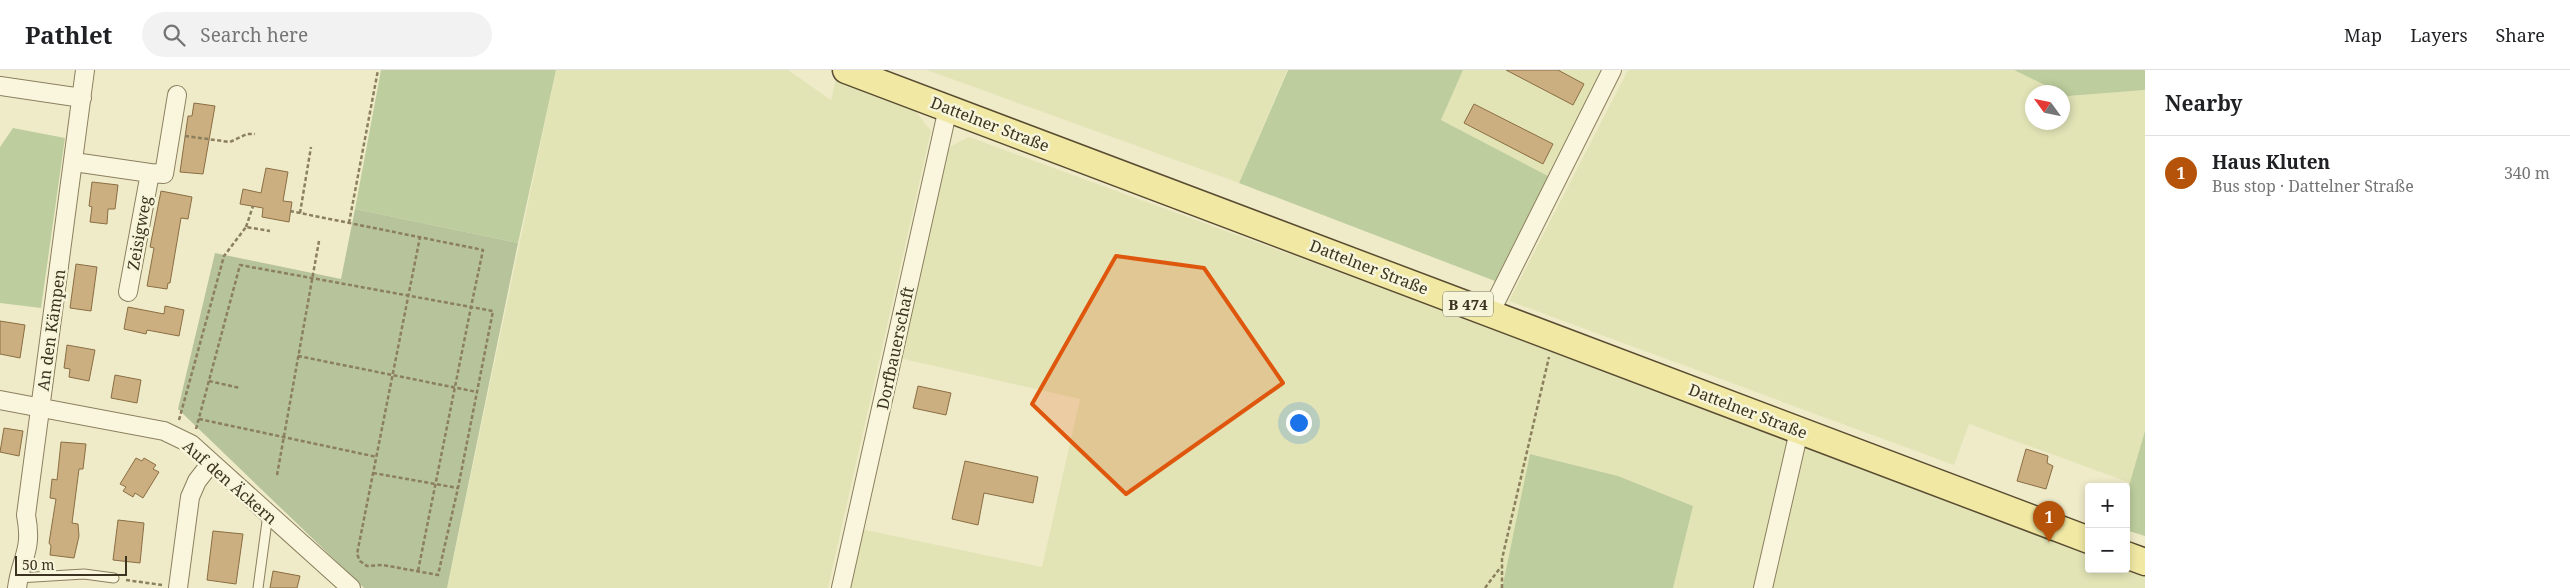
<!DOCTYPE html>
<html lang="en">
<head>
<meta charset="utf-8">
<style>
  :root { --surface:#fff; --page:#f2f2f2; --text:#202124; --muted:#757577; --line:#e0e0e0; --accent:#b45309 }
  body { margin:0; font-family:"Noto Serif",serif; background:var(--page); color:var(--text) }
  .controls { position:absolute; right:15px; bottom:15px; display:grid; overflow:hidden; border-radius:5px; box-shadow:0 2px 8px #0003 }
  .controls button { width:45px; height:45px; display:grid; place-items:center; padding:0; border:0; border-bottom:1px solid var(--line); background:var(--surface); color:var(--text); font:25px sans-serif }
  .compass { position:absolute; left:2025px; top:15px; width:45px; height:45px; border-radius:50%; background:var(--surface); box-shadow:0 2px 8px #0003; rotate:303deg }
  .scale { position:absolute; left:15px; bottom:12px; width:112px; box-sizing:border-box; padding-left:5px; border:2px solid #3c3421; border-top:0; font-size:14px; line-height:18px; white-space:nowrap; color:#3c3421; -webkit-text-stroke:4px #f6f4d9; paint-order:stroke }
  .you { position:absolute; left:1298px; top:352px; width:18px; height:18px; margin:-12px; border:4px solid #fff; border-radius:50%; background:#1a73e8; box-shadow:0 0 0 8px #1a73e833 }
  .badge { display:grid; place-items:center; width:32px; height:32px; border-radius:50%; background:var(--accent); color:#fff; font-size:16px; font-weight:700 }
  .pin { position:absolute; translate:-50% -41px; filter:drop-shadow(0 1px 2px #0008) }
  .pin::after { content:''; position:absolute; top:26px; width:18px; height:15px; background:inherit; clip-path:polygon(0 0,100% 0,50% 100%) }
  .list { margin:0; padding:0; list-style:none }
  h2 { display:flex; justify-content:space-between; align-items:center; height:65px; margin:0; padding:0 20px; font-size:21px }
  h2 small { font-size:16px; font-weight:400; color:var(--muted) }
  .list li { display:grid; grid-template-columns:32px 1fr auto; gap:15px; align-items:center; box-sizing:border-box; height:75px; padding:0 20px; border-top:1px solid var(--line) }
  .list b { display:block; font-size:19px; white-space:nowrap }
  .list p { margin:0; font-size:16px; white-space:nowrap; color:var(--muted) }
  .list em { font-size:16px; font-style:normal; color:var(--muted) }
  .icon { flex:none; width:28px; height:28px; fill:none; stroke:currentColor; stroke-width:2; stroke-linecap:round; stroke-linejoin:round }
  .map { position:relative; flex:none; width:2145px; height:518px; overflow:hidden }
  header { display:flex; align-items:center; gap:30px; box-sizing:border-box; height:70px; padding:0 25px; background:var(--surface); border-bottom:1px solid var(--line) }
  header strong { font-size:24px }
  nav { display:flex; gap:28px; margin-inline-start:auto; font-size:18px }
  .search { width:350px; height:45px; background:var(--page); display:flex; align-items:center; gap:12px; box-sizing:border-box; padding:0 18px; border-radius:28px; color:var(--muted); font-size:19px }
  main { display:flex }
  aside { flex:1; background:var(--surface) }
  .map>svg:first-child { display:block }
  .farmland { fill:#e2e4b6 }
  .green { fill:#bdcd9d }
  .cemetery { fill:#b6c39b }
  .building { fill:#ccaf80; stroke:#8a6e43 }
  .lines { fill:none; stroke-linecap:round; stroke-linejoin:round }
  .lane-casing { stroke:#8b7f5e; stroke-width:11 }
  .street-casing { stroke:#8b7f5e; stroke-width:20 }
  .primary-casing { stroke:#594c31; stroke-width:29 }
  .path { stroke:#8b7f5e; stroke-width:2.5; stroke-dasharray:4 2.5; stroke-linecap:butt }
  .lane { stroke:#f9f6dd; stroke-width:9 }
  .street { stroke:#f9f6dd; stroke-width:18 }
  .primary { stroke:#f0e8a3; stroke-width:26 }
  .marked { fill:#df570d; fill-opacity:0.2; stroke:#df570d; stroke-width:4; stroke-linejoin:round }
  .labels { text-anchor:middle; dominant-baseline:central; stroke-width:5; stroke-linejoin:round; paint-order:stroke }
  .shield { fill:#f6f4d9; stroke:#746e58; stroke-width:1 }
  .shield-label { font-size:15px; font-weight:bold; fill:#3c3421 }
  .street-label { font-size:16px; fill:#3c3421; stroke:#f6f4d9 }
</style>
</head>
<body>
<header>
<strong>Pathlet</strong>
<div class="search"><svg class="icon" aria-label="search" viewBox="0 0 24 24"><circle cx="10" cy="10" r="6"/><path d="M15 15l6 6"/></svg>Search here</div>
<nav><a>Map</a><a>Layers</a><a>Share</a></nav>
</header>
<main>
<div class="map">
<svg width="2145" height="518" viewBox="0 0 2145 518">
  <rect width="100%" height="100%" fill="#efebc9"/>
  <path class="farmland" d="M556 0H788L831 30 836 9 914 39 931 61 828 518H447Z
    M927 0H1287L1239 113Z
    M1463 0H1606L1548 106 1441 50Z
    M1628 0H2014L2061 22H2032V52H2062L2063 23 2068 26 2145 20V361L2131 413 1969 354 1954 395 1509 231Z
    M969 67 1793 368 1759 518H1673L1693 436 1618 406 1531 384 1503 514 1499 518H848L861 459 1042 497 1080 329 899 288 943 90 951 76Z
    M1801 369 2089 478V499H2126V493L2145 500V518H1768Z"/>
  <path class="green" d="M381 0H556L518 173 355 139Z
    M1288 0H1463L1441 50 1548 106 1495 211 1239 113Z
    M2014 0H2145V20L2068 26Z
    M13 58 65 68 41 238 0 233V77Z
    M2145 361V466L2126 460V426Z
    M1530 384 1618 406 1693 436 1673 518H1499L1503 514Z"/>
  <path class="cemetery" d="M355 139 518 173 447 518H364L178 339 215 183 341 209Z"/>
  <path class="building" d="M1506 0H1558L1584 14 1573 35Z
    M194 33 215 36 203 104 180 102 188 46H192Z
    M1474 34 1553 74 1543 94 1464 53Z
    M266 98 288 102 283 131 292 132 289 152 262 147 263 138 240 134 243 119 261 123Z
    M92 112 118 115 115 139H108L107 154 90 152 92 137 89 136Z
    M161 121 192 127 188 149 181 148 170 213H168L167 219 147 216 154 178 150 177Z
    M76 194 97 197 91 241 70 238Z
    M165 236 184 240 179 266 147 260 146 264 124 259 128 237 164 244Z
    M0 251 25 255 20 288 0 284Z
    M67 275 95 280 89 311 69 307 70 299 64 298Z
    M115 305 141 310 137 333 111 328Z
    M918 316 951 323 946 345 913 338Z
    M4 358 23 361 19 386 0 382Z
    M61 372 86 374 83 399H79L72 453 78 454 79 466 74 488 50 485 51 476 49 473 56 429 50 428 52 409 57 410Z
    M2026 379 2048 386 2047 393 2053 396 2046 419 2017 411Z
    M136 388 142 391 144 388 156 395 153 399 159 402 143 428 135 423 133 427 123 421 126 417 120 414Z
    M965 391 1038 407 1033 433 984 423 978 455 952 449Z
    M118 450 144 453 140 493 113 490Z
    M213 461 243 464 236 514 207 510Z
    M273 501 300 506 297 518H270Z"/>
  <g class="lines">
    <defs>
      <path id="lane" d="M18 508 84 504 114 508
        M258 518 268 444"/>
      <path id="street" d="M0 16 82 28
        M74 92 150 103
        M128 222 150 103 164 104 177 25
        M1490 243 1612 0
        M0 330 164 361 191 374 351 518
        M17 518C21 487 33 481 26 445L85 0
        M178 518 190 427 197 411 211 393
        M841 518 948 38
        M1763 518 1799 361"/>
      <path id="primary" d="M846 0 2089 470
        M2126 485 2145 492"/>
    </defs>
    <use href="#lane" class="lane-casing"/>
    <use href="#street" class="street-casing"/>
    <use href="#primary" class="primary-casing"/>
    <path class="path" d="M185 66 230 72 247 64H255
      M290 141 483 180 471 237 493 241 458 418 438 505 383 495 367 496 360 491 357 484 420 167
      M300 143 311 77
      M349 153 378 0
      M246 157 253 136
      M298 286 477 322
      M209 311 240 318
      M199 349 377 387
      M179 350 224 186 246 157 270 161
      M196 359 240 195 471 237 418 501
      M373 403 458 418
      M277 405 319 171
      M126 510 162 515
      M1485 518 1500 498
      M1502 518V489L1549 287"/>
    <use href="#lane" class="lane"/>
    <use href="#street" class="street"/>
    <use href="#primary" class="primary"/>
  </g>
  <path class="marked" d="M1116 186 1204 198 1283 313 1126 424 1032 334Z"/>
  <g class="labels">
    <rect class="shield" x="1443" y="221.5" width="50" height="25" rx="4"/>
    <g class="shield-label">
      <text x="1468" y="234">B 474</text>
    </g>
    <g class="street-label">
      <text transform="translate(990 54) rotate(21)">Dattelner Straße</text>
      <text transform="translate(139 163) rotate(-80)">Zeisigweg</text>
      <text transform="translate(1369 197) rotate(21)">Dattelner Straße</text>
      <text transform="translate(51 260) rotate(-82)">An den Kämpen</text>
      <text transform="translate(895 278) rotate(-78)">Dorfbauerschaft</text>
      <text transform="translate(1748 341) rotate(21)">Dattelner Straße</text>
      <text transform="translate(230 412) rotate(41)">Auf den Äckern</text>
    </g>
  </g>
</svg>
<div class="controls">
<button>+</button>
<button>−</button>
</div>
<svg class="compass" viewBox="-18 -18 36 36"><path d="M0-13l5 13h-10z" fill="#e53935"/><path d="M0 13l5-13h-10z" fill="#757577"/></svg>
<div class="scale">50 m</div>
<div class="you"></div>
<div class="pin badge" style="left:2049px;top:472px">1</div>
</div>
<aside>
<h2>Nearby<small></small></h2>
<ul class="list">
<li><span class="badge">1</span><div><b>Haus Kluten</b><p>Bus stop · Dattelner Straße</p></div><em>340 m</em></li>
</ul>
</aside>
</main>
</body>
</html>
